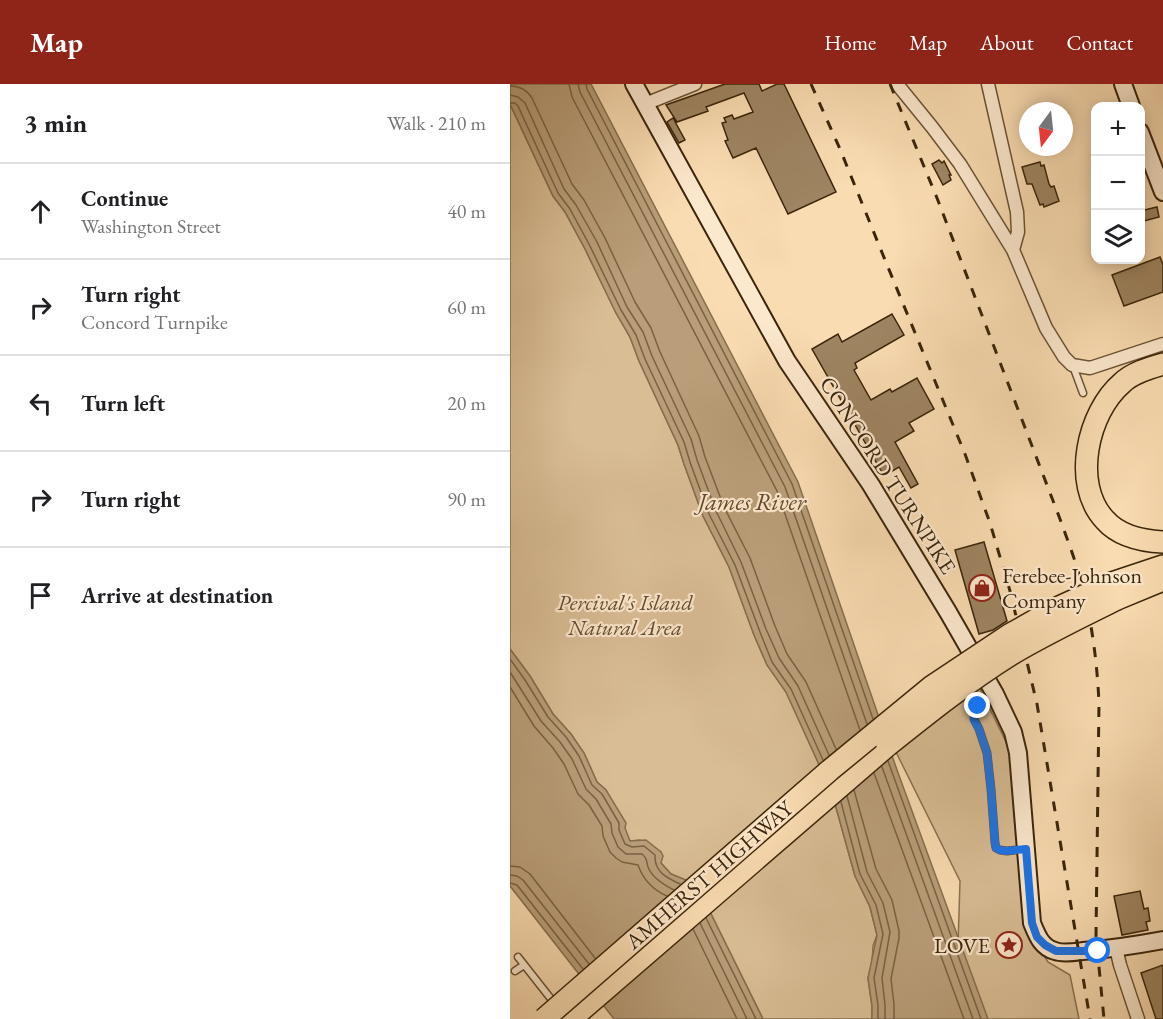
<!DOCTYPE html>
<html lang="en">
<head>
<meta charset="utf-8">
<style>
  :root { --surface:#fff; --page:#f2f2f2; --text:#202124; --muted:#757577; --line:#e0e0e0; --accent:#8f2418 }
  body { margin:0; font-family:"EB Garamond",serif; background:var(--page); color:var(--text) }
  .controls { position:absolute; right:18px; top:18px; display:grid; overflow:hidden; border-radius:12px; box-shadow:0 3px 15px #0003 }
  .controls button { width:54px; height:54px; display:grid; place-items:center; padding:0; border:0; border-bottom:2px solid var(--line); background:var(--surface); color:var(--text); font:30px sans-serif }
  .compass { position:absolute; left:509px; top:18px; width:54px; height:54px; border-radius:50%; background:var(--surface); box-shadow:0 3px 15px #0003; rotate:195deg }
  .stop { position:absolute; width:18px; height:18px; margin:-14px; border:4px solid #1a73e8; border-radius:50%; background:#fff }
  .stop.end { background:#1a73e8; border-color:#fff; box-shadow:0 2px 6px #0008 }
  .list { margin:0; padding:0; list-style:none }
  h2 { display:flex; justify-content:space-between; align-items:center; height:78px; margin:0; padding:0 24px; font-size:26px }
  h2 small { font-size:20px; font-weight:400; color:var(--muted) }
  .list li { display:grid; grid-template-columns:39px 1fr auto; gap:18px; align-items:center; box-sizing:border-box; height:96px; padding:0 24px; border-top:2px solid var(--line) }
  .list b { display:block; font-size:22px; white-space:nowrap }
  .list p { margin:0; font-size:20px; white-space:nowrap; color:var(--muted) }
  .list em { font-size:20px; font-style:normal; color:var(--muted) }
  .icon { flex:none; width:33px; height:33px; fill:none; stroke:currentColor; stroke-width:2; stroke-linecap:round; stroke-linejoin:round }
  .map { position:relative; flex:none; width:653px; height:935px; overflow:hidden }
  header { display:flex; align-items:center; gap:36px; box-sizing:border-box; height:84px; padding:0 30px; background:var(--accent); color:#fff }
  header strong { font-size:28px }
  nav { display:flex; gap:33px; margin-inline-start:auto; font-size:21px }
  main { display:flex }
  aside { flex:1; background:var(--surface) }
  .map>svg:first-child { display:block }
  .green { fill:#d9bd95; stroke:#8a7150; stroke-width:1.5 }
  .water { fill:#b99e79; stroke:#866e4d; stroke-width:1.5 }
  .lines { fill:none; stroke-linecap:round; stroke-linejoin:round }
  .shore { stroke:#7a6242; stroke-width:1.5 }
  .building { fill:#9e8461; stroke:#3a250a; stroke-width:1.5 }
  .lane-casing { stroke:#6a5334; stroke-width:9 }
  .street-casing { stroke:#6a5334; stroke-width:15 }
  .secondary-casing { stroke:#3a250a; stroke-width:20 }
  .highway-casing { stroke:#3a250a; stroke-width:24 }
  .lane { stroke:#fce8cd; stroke-width:6 }
  .street { stroke:#fce8cd; stroke-width:12 }
  .secondary { stroke:#fce8cd; stroke-width:16 }
  .highway { stroke:#fadcb2; stroke-width:21 }
  .rail { stroke:#3a250a; stroke-width:3; stroke-dasharray:10 10; stroke-linecap:butt }
  .highway-bridge-casing { stroke:#3a250a; stroke-width:24; stroke-linecap:butt }
  .highway-bridge { stroke:#fadcb2; stroke-width:21 }
  .route { stroke:#1a73e8; stroke-width:8 }
  .labels { text-anchor:middle; dominant-baseline:central; stroke-width:4.5; stroke-linejoin:round; paint-order:stroke }
  .street-label { font-size:22px; fill:#3a250a; stroke:#fce8cd }
  .poi-label { font-size:22px; fill:#3a250a; stroke:#fce8cd; text-anchor:start }
  .park-label { font-size:22px; font-style:italic; fill:#624b2d; stroke:#fce8cd }
  .water-label { font-size:24px; font-style:italic; fill:#60492b; stroke:#fce8cd }
</style>
</head>
<body>
<header>
<strong>Map</strong>
<nav><a>Home</a><a>Map</a><a>About</a><a>Contact</a></nav>
</header>
<main>
<aside>
<h2>3 min<small>Walk · 210 m</small></h2>
<ul class="list">
<li><svg class="icon" aria-label="ahead" viewBox="0 0 24 24"><path d="M12 20V5M6 11l6-6 6 6"/></svg><div><b>Continue</b><p>Washington Street</p></div><em>40 m</em></li>
<li><svg class="icon" aria-label="right" viewBox="0 0 24 24"><path d="M7 20v-9h11M14 6l5 5-5 5"/></svg><div><b>Turn right</b><p>Concord Turnpike</p></div><em>60 m</em></li>
<li><svg class="icon" aria-label="left" viewBox="0 0 24 24"><path d="M17 20v-9H6M10 6l-5 5 5 5"/></svg><div><b>Turn left</b></div><em>20 m</em></li>
<li><svg class="icon" aria-label="right" viewBox="0 0 24 24"><path d="M7 20v-9h11M14 6l5 5-5 5"/></svg><div><b>Turn right</b></div><em>90 m</em></li>
<li><svg class="icon" aria-label="arrive" viewBox="0 0 24 24"><path d="M6 21V4h12l-3 4 3 4H6"/></svg><div><b>Arrive at destination</b></div></li>
</ul>
</aside>
<div class="map">
<svg width="653" height="935" viewBox="0 0 653 935">
  <rect width="100%" height="100%" fill="#fadcb2"/>
  <filter id="stains"><feTurbulence type="fractalNoise" baseFrequency=".00333" numOctaves="4"/><feColorMatrix values="0 0 0 0 .2 0 0 0 0 .09 0 0 0 0 .02 0 0 0 .5 -.17"/></filter>
  <radialGradient id="worn" r=".72"><stop offset=".6" stop-color="#630" stop-opacity="0"/><stop offset="1" stop-color="#630" stop-opacity=".3"/></radialGradient>
  <path class="green" d="M0 20 43 112 55 128 75 165 106 229 120 253 129 277 168 361 174 380 193 432 219 483 244 551 257 581 276 608 322 709 345 792 360 823 367 851 363 862 362 879 358 894 362 922V935H253L199 826 176 796 161 790 151 779V768L130 756 120 757 96 706 87 698 74 669 61 650 43 630 20 592 0 565Z
    M469 603 501 668 521 852 538 878 560 891 569 935H463L447 893 450 797 385 666Z"/>
  <path class="water" d="M0 0H81L288 398 387 686 478 935H362V922L358 894 367 851 360 823 345 792 322 709 276 608 257 581 244 551 219 483 193 432 174 380 168 361 129 277 120 253 106 229 75 165 55 128 43 112 0 20Z
    M0 565 20 592 43 630 61 650 74 669 87 698 96 706 116 739 115 744 120 757 136 756 151 768 153 772 151 779 161 790 176 796 199 826 253 935H104L0 802Z"/>
  <g class="lines">
    <path class="shore" d="M59 0 62 13 267 407 350 646
      M68 0 70 8 275 403 357 640
      M76 0 77 5 282 400 363 635
      M0 2C10 2 17 6 22 14L62 100 74 116 95 154 125 218 141 244 150 268 189 352 195 373 214 423 240 474 265 542 277 570 296 598 326 665
      M0 11 8 13 15 19 54 105 66 121 87 158 117 223 133 248 142 272 181 355 187 376 206 427 231 478 256 545 269 574 288 602 319 671
      M0 19H5L8 22 48 109 60 125 80 162 111 226 126 251 135 275 174 358 180 378 199 430 225 481 250 548 262 578 281 605 313 676
      M0 575 15 596 38 633 56 653 69 672 82 701 92 710 109 739V746L115 760 122 763 134 762 145 771C144 788 157 794 170 800
      M0 588 31 637 50 658 62 675 76 705 86 715 101 740 102 749 108 763 116 770H132C138 775 136 777 138 783 142 794 154 801 164 806
      M0 603 24 642 43 664 54 680 68 710 79 721 92 742 93 752 100 768 106 774 112 778 128 781C133 795 143 806 157 812
      M378 677 471 935
      M372 683 463 935
      M364 689 454 935
      M344 706 366 785 382 816 389 847V854L381 895 384 920V935
      M337 712 357 788 373 819 380 848 372 894 375 921V935
      M331 718 350 790 366 821 373 850 364 894 368 921V935
      M0 782 10 783 20 790 85 874
      M0 791 7 792 13 796 79 880
      M0 799 7 801 73 885
      M196 834 246 935
      M190 839 237 935
      M183 845 227 935"/>
  </g>
  <path class="building" d="M215 0H249L252 7 267 0H274L326 108 278 130 246 64 223 74 215 57 218 56 212 39 216 38 214 34 222 31 224 35 243 28 234 9 196 23 198 27 167 38 156 21Z
    M163 34 175 56 169 59 157 38Z
    M429 76 432 79 434 77 441 91H439L441 96 433 101 422 80Z
    M530 78 531 82 534 81 539 100 541 103 544 102 549 117 534 123 533 120 530 121 522 100H517L512 83Z
    M647 123 649 133 630 138V127Z
    M650 173 653 181V208L614 222 602 191Z
    M382 230 394 251 345 279 347 284 344 286 361 316 380 305 382 308 407 294 424 325 399 339 404 347 385 358 408 400 401 404 389 383 374 392 302 265 328 250 332 258Z
    M474 458 497 537 483 546 469 550 445 466Z
    M630 807 634 825 638 824 640 837 636 838 638 846 612 851 604 812Z
    M653 881V935H646L631 889Z"/>
  <g class="lines">
    <defs>
      <path id="lane" d="M563 282 573 309
        M485 611 468 622 464 629V635L469 645 477 669 481 705 485 759 486 764 490 766 497 767 515 765
        M8 873 45 920
        M5 887 14 881"/>
      <path id="street" d="M387 0 422 43 450 80 503 166
        M478 0 507 128 508 148 503 166 536 244 554 273 562 281 580 284 653 260
        M135 20 185 0
        M606 864 610 881 628 935"/>
      <path id="secondary" d="M124 0 277 277 361 401 438 528 485 610 503 648 508 669 522 839C527 851 531 863 545 867 553 870 565 868 573 867 600 865 626 861 653 856
        M613 0 621 22
        M630 48 653 108"/>
      <path id="highway" d="M653 280C639 284 622 289 612 299 578 328 561 400 595 436 609 452 632 457 653 458
        M602 499 653 482
        M607 515 653 496
        M61 935 377 662"/>
    </defs>
    <use href="#lane" class="lane-casing"/>
    <use href="#street" class="street-casing"/>
    <use href="#secondary" class="secondary-casing"/>
    <use href="#highway" class="highway-casing"/>
    <use href="#lane" class="lane"/>
    <use href="#street" class="street"/>
    <use href="#secondary" class="secondary"/>
    <use href="#highway" class="highway"/>
    <path class="rail" d="M301 0 330 65 373 171 455 370 480 439 500 507 527 620 580 935
      M380 0 427 114 550 435C556 452 563 470 568 487 581 530 587 575 589 619L586 852 594 935"/>
    <defs>
      <path id="highway-bridge" d="M377 662C417 630 457 598 500 571 535 550 571 533 607 515
        M34 935 320 686 421 603 499 551 547 524 602 499"/>
    </defs>
    <use href="#highway-bridge" class="highway-bridge-casing"/>
    <use href="#highway-bridge" class="highway-bridge"/>
  </g>
  <g class="lines">
    <path class="route" d="M468 622 464 629V636L469 645 477 669 481 705 485 759 486 764 490 766 496 767 516 765 522 839 527 853 535 861 546 867H588"/>
  </g>
  <defs>
    <symbol id="shop-ring" viewBox="-11 -11 22 22"><circle r="9.5" fill="#fce8cd" stroke="#8f2418" stroke-width="1.5"/><path d="M-5-2.5h2.3a2.7 3.5 0 0 1 5.4 0H5L5.5 6h-11ZM-1.5-2.5h3a1.5 2.3 0 0 0-3 0Z" fill="#8f2418"/></symbol>
    <symbol id="sight-ring" viewBox="-11 -11 22 22"><circle r="9.5" fill="#fce8cd" stroke="#8f2418" stroke-width="1.5"/><path d="M0-6L1.8-2.2L6-1.7L2.9 1.2L3.7 5.4L0 3.3L-3.7 5.4L-2.9 1.2L-6-1.7L-1.8-2.2Z" fill="#8f2418"/></symbol>
  </defs>
  <g fill-rule="evenodd">
    <use href="#shop-ring" x="457" y="489" width="30" height="30"/>
    <use href="#sight-ring" x="484" y="846" width="30" height="30"/>
  </g>
  <g class="labels">
    <g class="street-label">
      <text transform="translate(378 391) rotate(57)">CONCORD TURNPIKE</text>
      <text transform="translate(199 791) rotate(-41)">AMHERST HIGHWAY</text>
    </g>
    <g class="poi-label">
      <text x="492" y="491">Ferebee-Johnson<tspan x="492" dy="25">Company</tspan></text>
      <text x="480" y="861" text-anchor="end">LOVE</text>
    </g>
    <g class="park-label">
      <text x="115" y="518">Percival's Island<tspan x="115" dy="25">Natural Area</tspan></text>
    </g>
    <g class="water-label">
      <text x="242" y="417">James River</text>
    </g>
  </g>
  <rect width="100%" height="100%" filter="url(#stains)"/>
  <rect width="100%" height="100%" fill="url(#worn)"/>
</svg>
<div class="controls">
<button>+</button>
<button>−</button>
<button><svg class="icon" aria-label="layers" viewBox="0 0 24 24"><path d="M12 4l9 5-9 5-9-5zM3 14l9 5 9-5"/></svg></button>
</div>
<svg class="compass" viewBox="-18 -18 36 36"><path d="M0-13l5 13h-10z" fill="#e53935"/><path d="M0 13l5-13h-10z" fill="#757577"/></svg>
<div class="stop" style="left:588px;top:867px"></div>
<div class="stop end" style="left:468px;top:622px"></div>
</div>
</main>
</body>
</html>
